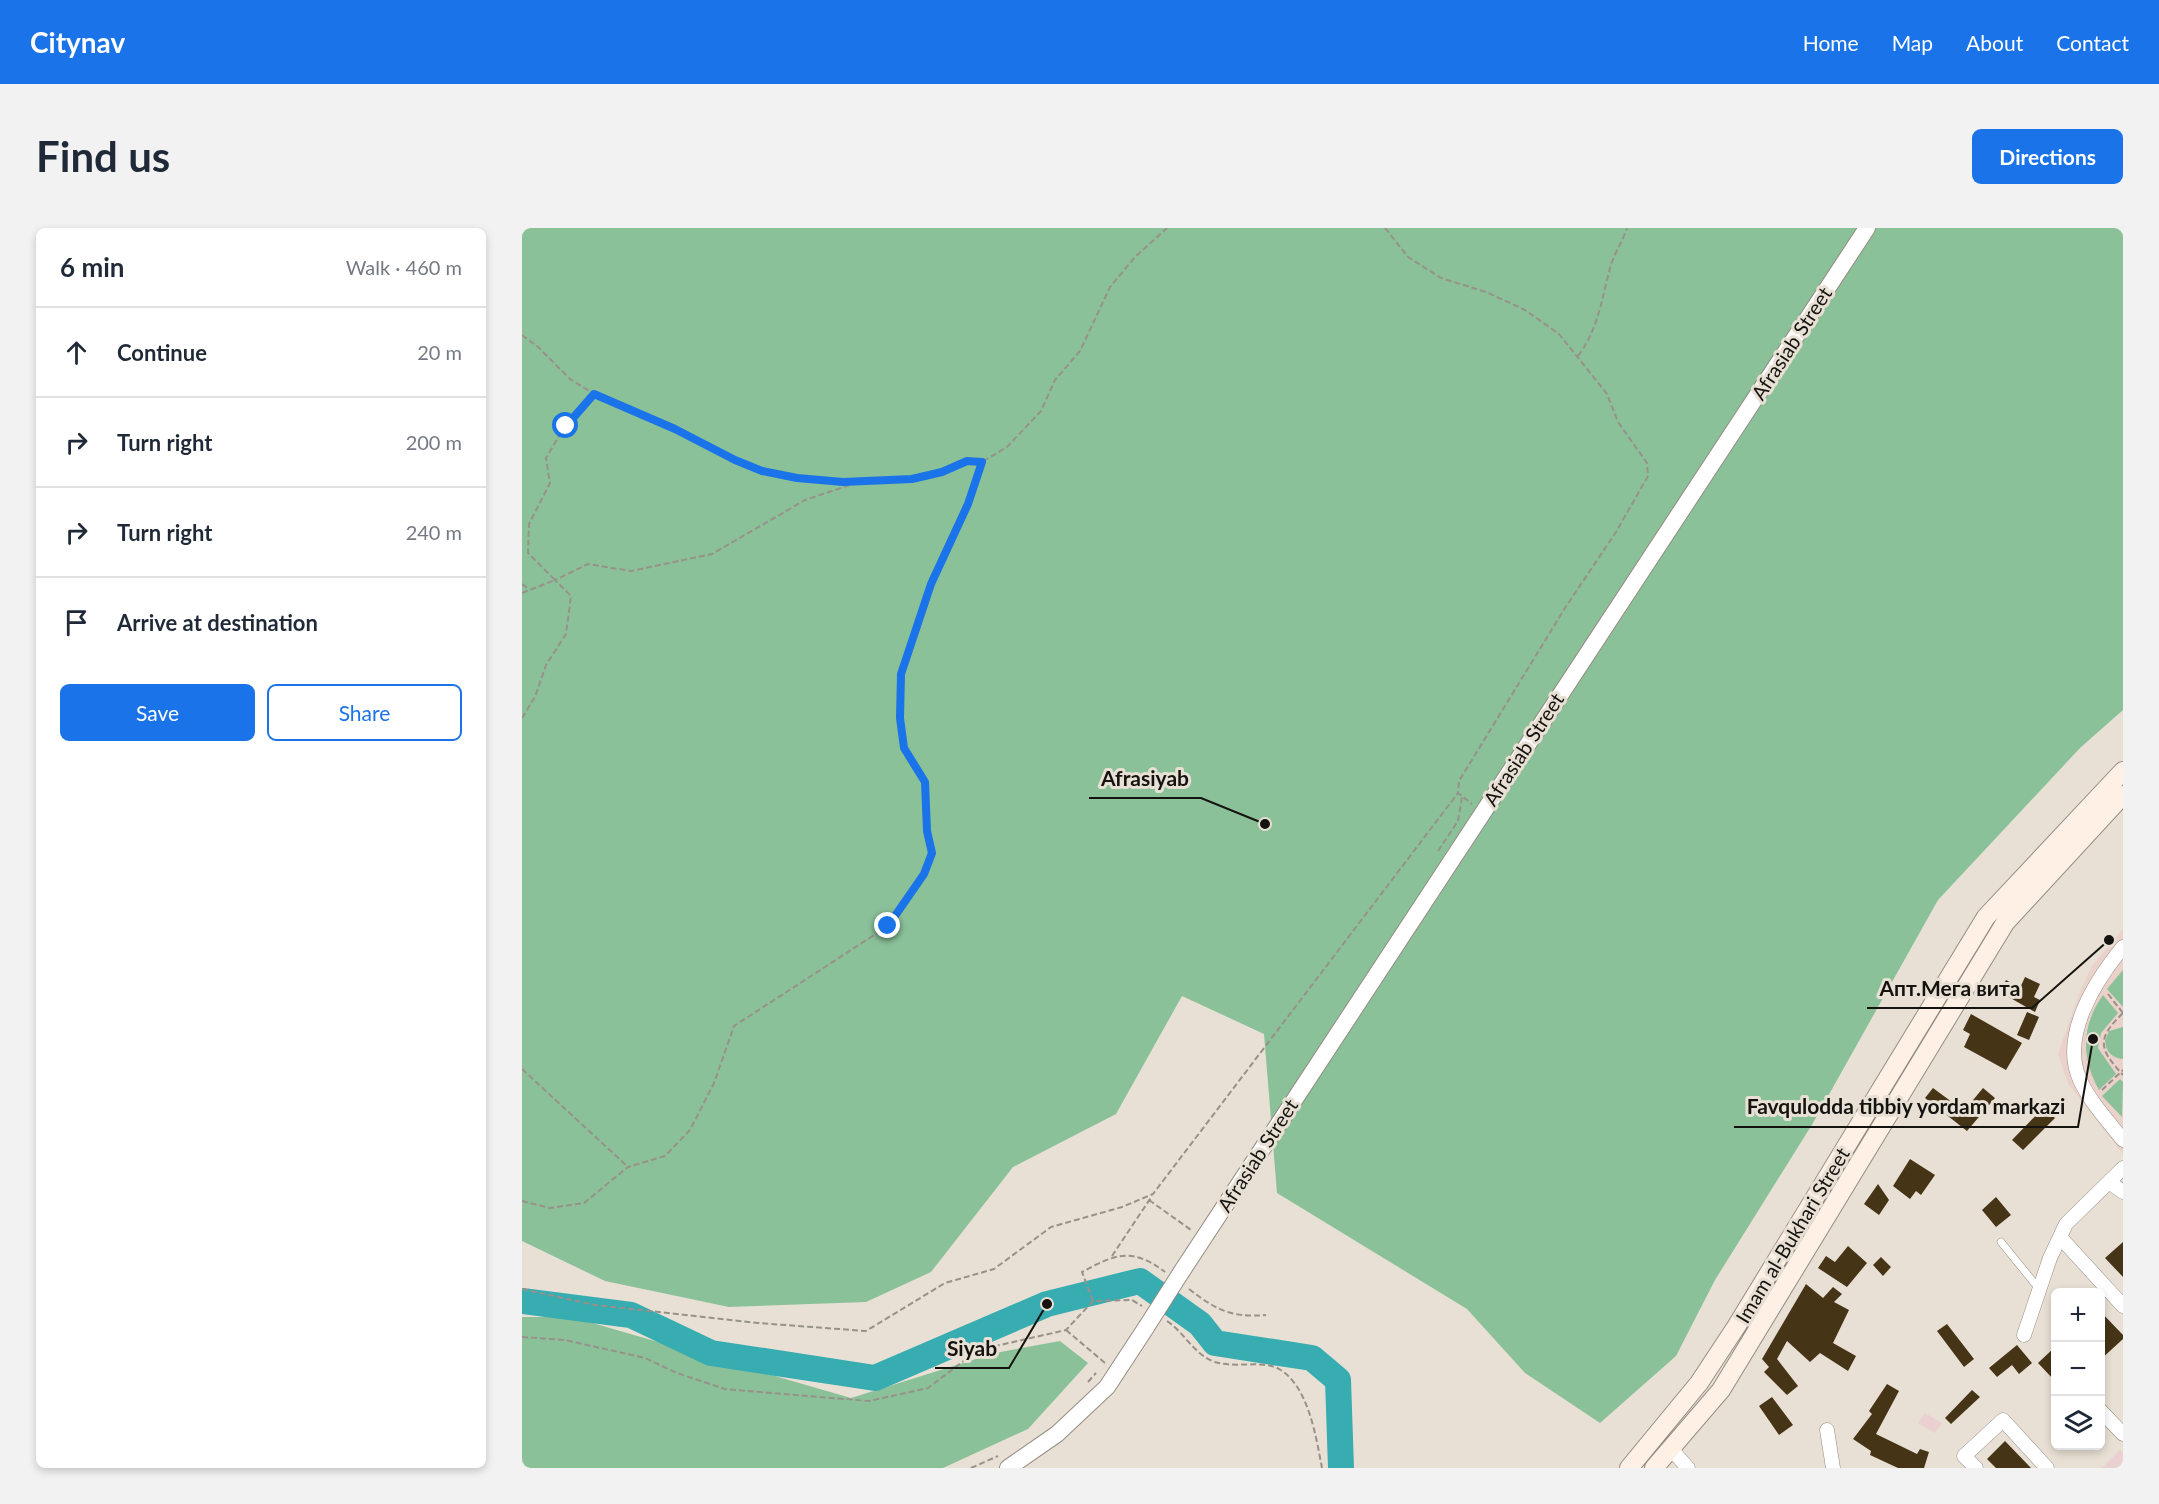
<!DOCTYPE html>
<html lang="en">
<head>
<meta charset="utf-8">
<style>
  :root { --surface:#fff; --page:#f2f2f3; --text:#1f2937; --muted:#747a83; --line:#e0e1e3; --accent:#1a73e8 }
  body { margin:0; font-family:Lato,sans-serif; background:var(--page); color:var(--text) }
  .controls { position:absolute; right:18px; bottom:18px; display:grid; overflow:hidden; border-radius:9px; box-shadow:0 3px 9px #0003 }
  .controls button { width:54px; height:54px; display:grid; place-items:center; padding:0; border:0; border-bottom:2px solid var(--line); background:var(--surface); color:var(--text); font:30px sans-serif }
  .stop { position:absolute; width:18px; height:18px; margin:-14px; border:4px solid #1a73e8; border-radius:50%; background:#fff }
  .stop.end { background:#1a73e8; border-color:#fff; box-shadow:0 2px 6px #0008 }
  .list { margin:0; padding:0; list-style:none }
  h2 { display:flex; justify-content:space-between; align-items:center; height:78px; margin:0; padding:0 24px; font-size:26px }
  h2 small { font-size:20px; font-weight:400; color:var(--muted) }
  .list li { display:grid; grid-template-columns:39px 1fr auto; gap:18px; align-items:center; box-sizing:border-box; height:90px; padding:0 24px; border-top:2px solid var(--line) }
  .list b { display:block; font-size:22px; white-space:nowrap }
  .list em { font-size:20px; font-style:normal; color:var(--muted) }
  .actions { display:flex; gap:12px; padding:18px 24px }
  .actions a { flex:1; padding:14px 0; border:2px solid var(--accent); border-radius:9px; text-align:center; font-size:21px; color:var(--accent) }
  .actions .main { background:var(--accent); color:#fff }
  .icon { flex:none; width:33px; height:33px; fill:none; stroke:currentColor; stroke-width:2; stroke-linecap:round; stroke-linejoin:round }
  .map { position:relative; flex:none; width:1601px; height:1240px; overflow:hidden; border-radius:9px }
  header { display:flex; align-items:center; gap:36px; box-sizing:border-box; height:84px; padding:0 30px; background:var(--accent); color:#fff }
  header strong { font-size:28px }
  nav { display:flex; gap:33px; margin-inline-start:auto; font-size:21px }
  .intro { display:flex; align-items:center; justify-content:space-between; box-sizing:border-box; height:144px; padding:0 36px }
  h1 { margin:0; font-size:42px }
  .button { padding:15px 27px; border-radius:9px; background:var(--accent); color:#fff; font-size:21px; font-weight:700 }
  main { display:flex; gap:36px; padding:0 36px }
  aside { flex:1; background:var(--surface); border-radius:9px; box-shadow:0 3px 9px #0003 }
  .map>svg:first-child { display:block }
  .commercial { fill:#ebd0d1 }
  .medical { fill:#ead1c9 }
  .green { fill:#8bc199 }
  .lines { fill:none; stroke-linecap:round; stroke-linejoin:round }
  .river { stroke:#37acb1; stroke-width:26 }
  .building { fill:#463417 }
  .service-casing { stroke:#948d82; stroke-width:8 }
  .minor-casing { stroke:#948d82; stroke-width:15 }
  .tertiary-casing { stroke:#948d82; stroke-width:18 }
  .secondary-casing { stroke:#948d82; stroke-width:20 }
  .path { stroke:#979289; stroke-width:2; stroke-dasharray:6 3; stroke-linecap:butt }
  .service { stroke:#fff; stroke-width:7 }
  .minor { stroke:#fff; stroke-width:14 }
  .tertiary { stroke:#fff; stroke-width:16 }
  .secondary { stroke:#fef0e4; stroke-width:18 }
  .tertiary-bridge-casing { stroke:#948d82; stroke-width:18; stroke-linecap:butt }
  .tertiary-bridge { stroke:#fff; stroke-width:16 }
  .route { stroke:#1a73e8; stroke-width:8 }
  .labels { text-anchor:middle; dominant-baseline:central; stroke-width:6; stroke-linejoin:round; paint-order:stroke }
  .street-label { font-size:20px; fill:#15130f; stroke:#e8e0d4 }
  .leader { fill:none; stroke:#15130f; stroke-width:2 }
  .callout-dot { fill:#15130f; stroke:#e8e0d4; stroke-width:2 }
  .callout-label { font-size:21px; text-anchor:middle; font-weight:bold; fill:#15130f; stroke:#e8e0d4; stroke-width:6; stroke-linejoin:round; paint-order:stroke }
</style>
</head>
<body>
<header>
<strong>Citynav</strong>
<nav><a>Home</a><a>Map</a><a>About</a><a>Contact</a></nav>
</header>
<div class="intro"><h1>Find us</h1><a class="button">Directions</a></div>
<main>
<aside>
<h2>6 min<small>Walk · 460 m</small></h2>
<ul class="list">
<li><svg class="icon" aria-label="ahead" viewBox="0 0 24 24"><path d="M12 20V5M6 11l6-6 6 6"/></svg><div><b>Continue</b></div><em>20 m</em></li>
<li><svg class="icon" aria-label="right" viewBox="0 0 24 24"><path d="M7 20v-9h11M14 6l5 5-5 5"/></svg><div><b>Turn right</b></div><em>200 m</em></li>
<li><svg class="icon" aria-label="right" viewBox="0 0 24 24"><path d="M7 20v-9h11M14 6l5 5-5 5"/></svg><div><b>Turn right</b></div><em>240 m</em></li>
<li><svg class="icon" aria-label="arrive" viewBox="0 0 24 24"><path d="M6 21V4h12l-3 4 3 4H6"/></svg><div><b>Arrive at destination</b></div></li>
</ul>
<div class="actions"><a class="main">Save</a><a>Share</a></div>
</aside>
<div class="map">
<svg width="1601" height="1240" viewBox="0 0 1601 1240">
  <rect width="100%" height="100%" fill="#e8e0d4"/>
  <path class="commercial" d="M1403 1185 1420 1195 1413 1205 1396 1195Z
    M1598 1222 1601 1225V1240H1580Z"/>
  <path class="medical" d="M1601 701V926L1546 856 1536 826 1557 766 1570 738Z"/>
  <path class="green" d="M0 0H1601V482L1558 520 1416 672 1291 895 1193 1052 1154 1128 1078 1195 1003 1145 945 1081 755 965 742 806 660 768 594 886 491 939 409 1044 344 1074 207 1079 83 1053 0 1013Z
    M1601 742V779L1585 761Z
    M1581 767 1596 785 1579 805 1576 820 1594 846 1577 862C1559 830 1559 798 1581 767Z
    M1601 799V831C1590 830 1584 824 1583 813L1587 803Z
    M1598 851 1601 854 1600 889 1580 868Z
    M0 1089H50L329 1170 473 1125 538 1113 566 1135 506 1201 421 1240H0Z"/>
  <g class="lines">
    <path class="river" d="M0 1073 109 1087 189 1125 353 1150 525 1076 618 1053 678 1096 693 1115 790 1130 816 1152 819 1240"/>
  </g>
  <path class="building" d="M1503 749 1518 756 1512 769 1518 772 1513 784 1478 764 1484 752 1498 760Z
    M1505 784 1517 789 1507 812 1495 807Z
    M1449 786 1500 815 1484 842 1442 819 1448 806 1441 802Z
    M1411 860 1442 883 1461 860 1473 870 1445 903 1403 870Z
    M1522 879 1533 890 1501 922 1490 912Z
    M1388 931 1413 947 1399 967 1394 963 1388 971 1371 958Z
    M1356 956 1367 972 1357 987 1342 976Z
    M1474 969 1489 987 1474 999 1460 982Z
    M1601 1014V1049L1583 1030Z
    M1326 1018 1345 1035 1325 1059 1296 1040 1304 1028 1313 1034Z
    M1359 1029 1369 1039 1361 1048 1351 1037Z
    M1284 1056 1301 1070 1311 1059 1320 1066 1312 1074 1327 1082 1311 1115 1334 1128 1326 1143 1298 1125 1288 1134 1265 1113 1255 1131 1276 1158 1265 1167 1242 1144 1247 1139 1240 1131Z
    M1578 1083 1601 1107V1111L1578 1132Z
    M1425 1096 1452 1131 1442 1139 1415 1103Z
    M1495 1117 1510 1135 1497 1146 1490 1137 1475 1149 1467 1140Z
    M1533 1119V1153L1516 1135Z
    M1365 1156 1377 1163 1354 1206 1395 1226 1398 1221 1407 1224 1402 1240H1376L1348 1227 1349 1223 1331 1211 1350 1186 1347 1183Z
    M1450 1162 1458 1169 1429 1196 1423 1190Z
    M1250 1169 1271 1197 1257 1207 1237 1178Z
    M1483 1213 1509 1240H1474L1465 1231Z"/>
  <g class="lines">
    <defs>
      <path id="service" d="M1479 1014 1518 1062"/>
      <path id="minor" d="M1601 719C1573 753 1538 808 1558 852 1568 874 1586 893 1601 912
        M1587 954 1601 964
        M1538 1009 1601 1078
        M1502 1107 1528 1030 1544 996 1601 940
        M1578 1182 1601 1206
        M1305 1202 1311 1240
        M1149 1221 1166 1240
        M1454 1240 1442 1228 1481 1192 1525 1240"/>
      <path id="tertiary" d="M660 1043 1345 0
        M486 1240 535 1206 585 1159 625 1098"/>
      <path id="secondary" d="M1107 1240 1177 1155 1214 1099 1464 689 1601 543
        M1132 1240 1199 1162 1483 695 1601 567"/>
    </defs>
    <use href="#service" class="service-casing"/>
    <use href="#minor" class="minor-casing"/>
    <use href="#tertiary" class="tertiary-casing"/>
    <use href="#secondary" class="secondary-casing"/>
    <path class="path" d="M863 0 886 29 919 50 964 64 1003 82 1037 106 1085 166 1096 194 1125 235 1126 248 1094 304 1043 380 937 553 936 565 950 576
      M0 107 16 119 48 151 72 166 153 201 213 233 240 243 275 250 321 253 390 251 420 244 445 233 460 234 485 219 519 183 533 152 558 123 588 59 613 29 645 0
      M1056 128C1076 101 1079 74 1087 44 1090 29 1100 15 1105 0
      M0 356 7 361
      M0 365 33 352 6 325 7 296 28 255 24 230 43 198 72 166
      M0 490 13 469 24 437 44 406 49 368 33 352 66 336 109 343 190 326 283 272 334 255
      M916 623 936 593 940 569
      M1586 766 1601 785
      M1601 785C1574 811 1577 821 1601 847
      M0 841 106 939
      M1580 862 1601 842
      M627 972 669 1002
      M0 973 28 980 62 975 106 939 143 928 168 902 192 855 212 798 366 698 402 646 410 625 405 603 403 554 383 520 378 490 379 446 409 356 446 276 460 234
      M590 1028 630 968
      M0 1061 73 1077 236 1095 344 1103 423 1055 472 1041 529 999 600 979 631 966 936 565
      M667 1061C694 1082 710 1090 744 1087
      M571 1073 560 1044C593 1026 610 1019 643 1044
      M645 1093C663 1105 672 1127 693 1134 712 1140 736 1133 753 1139 786 1153 794 1209 800 1240
      M544 1102 583 1135
      M0 1109 43 1112 123 1130 155 1145 203 1161 347 1173 406 1160 456 1122 544 1102 571 1073 610 1072 620 1078
      M566 1154 574 1145
      M449 1240 476 1228"/>
    <use href="#service" class="service"/>
    <use href="#minor" class="minor"/>
    <use href="#tertiary" class="tertiary"/>
    <use href="#secondary" class="secondary"/>
    <defs>
      <path id="tertiary-bridge" d="M625 1098 660 1043"/>
    </defs>
    <use href="#tertiary-bridge" class="tertiary-bridge-casing"/>
    <use href="#tertiary-bridge" class="tertiary-bridge"/>
  </g>
  <g class="lines">
    <path class="route" d="M44 198 72 166 153 201 213 232 240 243 275 250 321 254 390 251 420 244 445 233 460 234 446 276 409 356 379 446 378 490 382 520 403 554 405 603 410 625 402 646 366 698"/>
  </g>
  <g class="labels">
    <g class="street-label">
      <text transform="translate(1269 115) rotate(-57)">Afrasiab Street</text>
      <text transform="translate(1001 521) rotate(-57)">Afrasiab Street</text>
      <text transform="translate(735 927) rotate(-57)">Afrasiab Street</text>
      <text transform="translate(1270 1007) rotate(-59)">Imam al-Bukhari Street</text>
    </g>
  </g>
  <path class="leader" d="M743 596L679 570H567M1587 712L1510 780H1345M1571 811L1556 899H1212M525 1076L487 1140H413"/>
  <g class="callout-dot">
    <circle cx="743" cy="596" r="6"/>
    <circle cx="1587" cy="712" r="6"/>
    <circle cx="1571" cy="811" r="6"/>
    <circle cx="525" cy="1076" r="6"/>
  </g>
  <g class="callout-label">
    <text x="623" y="558">Afrasiyab</text>
    <text x="1428" y="768">Апт.Мега вита</text>
    <text x="1384" y="886">Favqulodda tibbiy yordam markazi</text>
    <text x="450" y="1128">Siyab</text>
  </g>
</svg>
<div class="controls">
<button>+</button>
<button>−</button>
<button><svg class="icon" aria-label="layers" viewBox="0 0 24 24"><path d="M12 4l9 5-9 5-9-5zM3 14l9 5 9-5"/></svg></button>
</div>
<div class="stop" style="left:44px;top:198px"></div>
<div class="stop end" style="left:366px;top:698px"></div>
</div>
</main>
</body>
</html>
